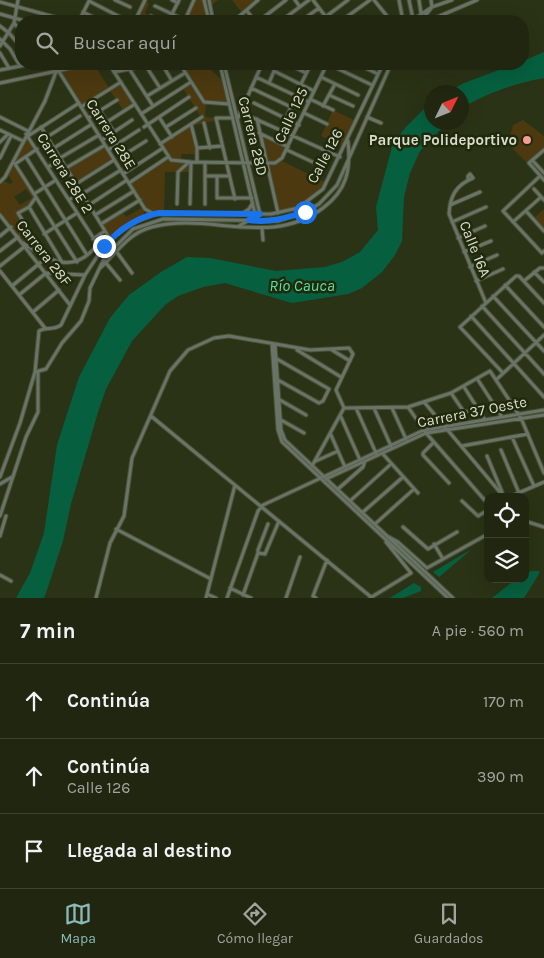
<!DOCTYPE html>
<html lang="es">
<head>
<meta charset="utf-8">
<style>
  :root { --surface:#202610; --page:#2d321e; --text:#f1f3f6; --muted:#a2a59f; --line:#3d4330; --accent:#8bbbb9 }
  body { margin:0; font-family:Karla,sans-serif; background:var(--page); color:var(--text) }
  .controls { position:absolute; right:15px; bottom:15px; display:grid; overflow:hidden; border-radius:10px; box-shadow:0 5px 20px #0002 }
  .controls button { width:45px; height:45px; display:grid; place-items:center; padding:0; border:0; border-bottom:1px solid var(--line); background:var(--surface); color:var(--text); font:25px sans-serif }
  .compass { position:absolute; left:424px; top:85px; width:45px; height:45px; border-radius:50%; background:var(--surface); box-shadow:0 5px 20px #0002; rotate:47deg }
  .stop { position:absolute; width:15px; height:15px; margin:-11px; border:4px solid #1a73e8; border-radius:50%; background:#fff }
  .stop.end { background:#1a73e8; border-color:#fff; box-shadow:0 1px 5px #0008 }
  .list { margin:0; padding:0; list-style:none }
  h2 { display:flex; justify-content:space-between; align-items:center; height:65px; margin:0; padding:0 20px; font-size:21px }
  h2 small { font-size:16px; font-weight:400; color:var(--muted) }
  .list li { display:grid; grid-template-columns:32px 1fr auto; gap:15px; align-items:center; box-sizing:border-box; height:75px; padding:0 20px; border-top:1px solid var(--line) }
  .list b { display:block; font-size:19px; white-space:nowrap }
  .list p { margin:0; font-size:16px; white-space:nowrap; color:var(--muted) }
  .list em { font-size:16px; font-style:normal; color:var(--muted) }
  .icon { flex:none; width:28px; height:28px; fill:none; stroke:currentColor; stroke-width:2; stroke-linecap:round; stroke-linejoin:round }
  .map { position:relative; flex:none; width:544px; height:598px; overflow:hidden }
  .search { position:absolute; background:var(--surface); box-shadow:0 5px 20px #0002; left:15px; right:15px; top:15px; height:55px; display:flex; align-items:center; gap:12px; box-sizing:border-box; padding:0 18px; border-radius:20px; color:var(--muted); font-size:19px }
  .sheet { height:290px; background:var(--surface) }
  nav { display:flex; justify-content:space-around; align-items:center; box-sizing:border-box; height:70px; border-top:1px solid var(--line); background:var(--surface); font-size:14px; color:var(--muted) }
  nav a { display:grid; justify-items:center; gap:2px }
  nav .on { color:var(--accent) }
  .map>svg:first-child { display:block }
  .green { fill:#4c3910; fill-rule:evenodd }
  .water { fill:#06603f }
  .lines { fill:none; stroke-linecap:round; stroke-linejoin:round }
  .minor-casing { stroke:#474f33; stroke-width:5 }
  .minor { stroke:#697367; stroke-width:3 }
  .route { stroke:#1a73e8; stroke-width:6 }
  .poi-dot { fill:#f59c95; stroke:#21290c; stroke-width:2 }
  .labels { text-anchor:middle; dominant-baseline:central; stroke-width:5; stroke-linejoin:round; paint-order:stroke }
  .street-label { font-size:15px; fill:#d9dfcd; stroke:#21290c }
  .poi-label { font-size:15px; font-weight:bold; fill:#d9dfcd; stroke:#21290c; text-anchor:end }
  .water-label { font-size:16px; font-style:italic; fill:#58e0a4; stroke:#21290c }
</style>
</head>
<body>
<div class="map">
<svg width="544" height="598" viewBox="0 0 544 598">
  <rect width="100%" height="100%" fill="#2b3316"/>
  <path class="green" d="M142 0 149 3 145 13 161 21H135L144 1Z
    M194 0H218L210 7 213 21H184Z
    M232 0H258L243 14Z
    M59 64H94L109 88 121 82 135 104 124 111 109 89 81 107 58 70Z
    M180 64H205L224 82 220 64H224L260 214H255L230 104H206L205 117 216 118 217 120 192 126 197 154H181V162H191V172H165L164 213 154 214 145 209 143 218 121 229 104 246 98 245 93 239 105 231 101 224 122 211 126 217 143 207 129 183 168 157 160 144 201 117 182 87 191 82Z
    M333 110 356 121 345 147 321 136Z
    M523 120 544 136V150L532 160 544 173V180L508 144 513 125Z
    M31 127 35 131 28 135 37 149 15 164 36 197 29 207 18 213 46 258 22 242 0 215V182L2 180 10 184 13 182 7 174ZM26 189 32 198 20 205 14 197Z
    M259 133 288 147 280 160 327 183C316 199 297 208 278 213Z
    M105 145 114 160 76 184 66 168Z
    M544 209V231L533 219Z"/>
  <path class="water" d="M544 52V78C516 83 486 93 462 108V92H448L464 83 515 64H523V61Z
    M431 102 432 122 447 123 420 151 410 173 404 197 402 241 395 255 382 272 362 288 348 294 292 303 225 283 203 287 178 296 165 305 132 341 106 389 99 409 71 504 63 541 46 593 44 598H16L30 573 44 533 57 445 79 377 110 318 129 295 161 272 187 257 210 258 276 271 325 267 342 262 360 252 378 230 376 207 393 143 406 127Z
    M472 549 439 577 433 572Z
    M531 571H539V574L524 598H492L516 579H525V574Z
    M414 583 421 587V591L403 598H390Z"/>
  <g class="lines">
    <defs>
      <path id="minor" d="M115 0 130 7
        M172 0 178 3
        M204 0 209 21
        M209 0 213 21
        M295 0 300 7
        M313 0 329 21
        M374 0 391 21
        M399 0 403 21
        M409 0 413 19
        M419 0 421 13
        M89 1 124 19
        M0 2 69 21
        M155 6 185 20
        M247 11 255 21
        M83 12 101 21
        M0 14 25 21
        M172 14 179 0
        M151 16 161 21
        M264 17 286 0
        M185 20 194 0
        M45 21 46 16
        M79 21 89 1
        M135 21 145 0
        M234 21 258 0
        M281 21 309 0
        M301 21 319 8
        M320 21 348 0
        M341 21 370 0
        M411 21 432 7 452 0
        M421 21 432 7 431 0
        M428 21 477 0
        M14 23 21 31
        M0 26 9 33 21 47
        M0 39 10 49 20 66
        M0 46 14 23 18 0
        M0 53 9 68
        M109 64 171 160 191 162 265 163H275L282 158 327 64
        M162 64 172 81
        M180 64 204 102 229 104
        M220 64 255 214
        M224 64 260 214
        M288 64 306 73
        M316 64 325 68
        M328 64 372 85
        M357 64 378 74
        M146 66 160 88
        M0 70 31 64
        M58 70 145 209 154 214
        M130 70 153 106
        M274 71 314 91
        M114 72 156 64
        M114 72 115 64
        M256 77 309 102
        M321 77 358 95
        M0 83 90 64
        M269 83 277 64
        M301 84 311 64
        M251 88 291 107
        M329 95 353 106
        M147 96 185 73
        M310 99 333 110
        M254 103 299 125
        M323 106 335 84
        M81 107 121 82
        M100 111 114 132
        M240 112 340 157
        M304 113 327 124
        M141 114 191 82
        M0 117 28 131
        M159 117 172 137
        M367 117 381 123
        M88 118 117 100
        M233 118H216L235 199
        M238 118 262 64
        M286 118 296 96
        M257 119 278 213
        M107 122 135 104
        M204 123 210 148
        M191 124 197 148V162
        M41 127 110 239
        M144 127 189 97
        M166 127 196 108
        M0 130 23 141
        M259 133 288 147
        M26 134 98 245
        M28 136 79 103
        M47 137 80 116
        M102 140 132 120
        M0 142 8 134
        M121 143 135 166
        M160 144 202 117
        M54 148 92 124
        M197 148 222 146
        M108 150 139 130
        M287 150 319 165
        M544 150 529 163 544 180
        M127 153 146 141
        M26 157 87 255
        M0 158 11 136
        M60 158 99 135
        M532 160 544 173
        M15 164 77 262
        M15 164 37 149
        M48 167 61 159
        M66 168 105 145
        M123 174 163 148
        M205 176H229
        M217 176V198H252
        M314 176 326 151
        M540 176 503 211 542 253 544 251
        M468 180V176L470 174 473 178C456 185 450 196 449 214L486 303
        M0 182 5 177 45 101 59 64
        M129 183 168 157
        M76 184 114 160
        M534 189 544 200
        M34 194 56 180
        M82 194 121 170
        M36 197 29 207 18 213 44 255
        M69 200 81 192
        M177 204 178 172 189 162
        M190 204 191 162
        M205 204V163
        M89 205 127 180
        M450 205 480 192
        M29 207 62 262
        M526 211 544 231
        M243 213 249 209 252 204
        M0 215 70 305
        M95 215 134 191
        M452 222 486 207
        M513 222 541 197
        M101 224 140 200
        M239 226 259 214
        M262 228 263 240
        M44 234 77 213
        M0 236 11 227
        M458 238 485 226
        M93 239 105 231
        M23 243C49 260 73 276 97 245
        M0 251 18 237
        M116 251 132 273
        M464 252 491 241
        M106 263 120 280
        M0 266 24 247
        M470 267 497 255
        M99 269C117 253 128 233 152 227 210 212 270 248 323 208 347 190 351 170 348 141
        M0 271 45 328
        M534 272 544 282
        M476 281 503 269
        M524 281 540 268H544
        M505 285 544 327
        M12 286 46 258
        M19 295 46 273 85 275
        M493 296 544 351
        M482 306 544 374
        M33 312 59 290
        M471 316 544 397
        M272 344 278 430 282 442 448 598
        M275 345 281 430 285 440 453 598
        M297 350 341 377
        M332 350 350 361
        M277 359 329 389 323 401 319 403 278 380
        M35 372 46 369 62 343 81 321 89 301 90 288 105 257 133 229 163 219 278 221 305 212 319 204 337 185 391 64
        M503 373 460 327 516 276H519L544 303
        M478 380 502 417
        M496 380 544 335
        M464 387 485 420
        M451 393 464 412
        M280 400 306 415
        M424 402 504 497
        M408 407 426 433 488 504
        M345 408 408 407 451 393 490 371 521 418 544 473
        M356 408 376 453
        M374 408 391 446
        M392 408 406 439
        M151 416 371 597
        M341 417 360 460
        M437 418 478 409
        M281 420 304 433
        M331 435 345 467
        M512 437 534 486
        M433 443 423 453V455L449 483
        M462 446 528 434
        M501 450 519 493
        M382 453 418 493
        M487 456 502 492
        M316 461 338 451
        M312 466 344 408
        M0 477 20 423 35 372 39 331C46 326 53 331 61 325L85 275 104 246 121 229 134 222 159 213 271 214 298 208 323 189 383 64
        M326 479 426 433 544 415
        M0 484 12 477
        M338 489 363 467 365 461
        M509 497 544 482
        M350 501 391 464
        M462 501 478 516 488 510
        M363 512 403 477
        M0 516 26 437 38 412V373
        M525 521 544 527
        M268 524 258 550V553L265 554 279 521
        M375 524 414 489
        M403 527 428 549 457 532
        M116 529 211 579
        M0 536 6 516
        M387 536 398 542 427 568 488 534
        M434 544 443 559
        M0 575 11 581
        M230 588 251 598
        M207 594 216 598
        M243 595 258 553
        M96 598 110 543 124 516 132 458 170 371 188 350 214 338 229 336 310 350 349 348 353 354 336 390 344 408
        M206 598 235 485
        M227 598 258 511 263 505 424 430 544 410
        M286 598 300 557
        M316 598 313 596 327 560
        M370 598 411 573 386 542"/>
    </defs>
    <use href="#minor" class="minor-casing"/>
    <use href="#minor" class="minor"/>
  </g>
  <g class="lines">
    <path class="route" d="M104 246C119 230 137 217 159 213L260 214 249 220C269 223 286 218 305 212"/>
  </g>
  <circle class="poi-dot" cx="527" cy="140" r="5"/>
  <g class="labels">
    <g class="street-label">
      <text transform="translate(291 115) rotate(-65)">Calle 125</text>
      <text transform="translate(111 134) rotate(58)">Carrera 28E</text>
      <text transform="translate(253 136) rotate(76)">Carrera 28D</text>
      <text transform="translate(325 156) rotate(-62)">Calle 126</text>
      <text transform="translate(65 173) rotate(58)">Carrera 28E 2</text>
      <text transform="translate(475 249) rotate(68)">Calle 16A</text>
      <text transform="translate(44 253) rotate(52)">Carrera 28F</text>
      <text transform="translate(472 412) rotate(-11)">Carrera 37 Oeste</text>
    </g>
    <g class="poi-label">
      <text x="517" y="140">Parque Polideportivo</text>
    </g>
    <g class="water-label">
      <text x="302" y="285">Río Cauca</text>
    </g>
  </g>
</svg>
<div class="controls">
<button><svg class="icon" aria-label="locate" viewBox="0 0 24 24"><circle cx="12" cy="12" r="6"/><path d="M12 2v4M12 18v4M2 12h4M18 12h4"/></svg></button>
<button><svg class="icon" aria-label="layers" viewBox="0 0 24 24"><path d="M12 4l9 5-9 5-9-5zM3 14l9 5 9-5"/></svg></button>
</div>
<svg class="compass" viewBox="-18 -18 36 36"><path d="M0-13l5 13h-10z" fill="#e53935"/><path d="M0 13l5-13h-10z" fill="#a2a59f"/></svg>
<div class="stop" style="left:305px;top:212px"></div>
<div class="stop end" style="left:104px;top:246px"></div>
<div class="search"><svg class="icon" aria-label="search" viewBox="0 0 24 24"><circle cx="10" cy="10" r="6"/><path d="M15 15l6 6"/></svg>Buscar aquí</div>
</div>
<section class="sheet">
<h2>7 min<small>A pie · 560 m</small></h2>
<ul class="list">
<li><svg class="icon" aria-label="ahead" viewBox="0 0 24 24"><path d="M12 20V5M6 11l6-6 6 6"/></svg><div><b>Continúa</b></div><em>170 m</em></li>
<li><svg class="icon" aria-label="ahead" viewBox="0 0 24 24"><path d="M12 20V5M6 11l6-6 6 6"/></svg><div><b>Continúa</b><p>Calle 126</p></div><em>390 m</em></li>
<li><svg class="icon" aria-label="arrive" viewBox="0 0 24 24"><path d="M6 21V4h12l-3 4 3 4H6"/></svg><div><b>Llegada al destino</b></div></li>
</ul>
</section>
<nav>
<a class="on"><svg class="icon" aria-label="map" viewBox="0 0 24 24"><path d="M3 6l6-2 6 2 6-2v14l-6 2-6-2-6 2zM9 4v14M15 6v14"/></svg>Mapa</a>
<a><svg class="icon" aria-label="directions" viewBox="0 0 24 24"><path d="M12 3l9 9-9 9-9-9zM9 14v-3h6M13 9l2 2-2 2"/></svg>Cómo llegar</a>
<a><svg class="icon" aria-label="saved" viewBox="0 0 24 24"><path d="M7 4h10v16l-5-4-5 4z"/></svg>Guardados</a>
</nav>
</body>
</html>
